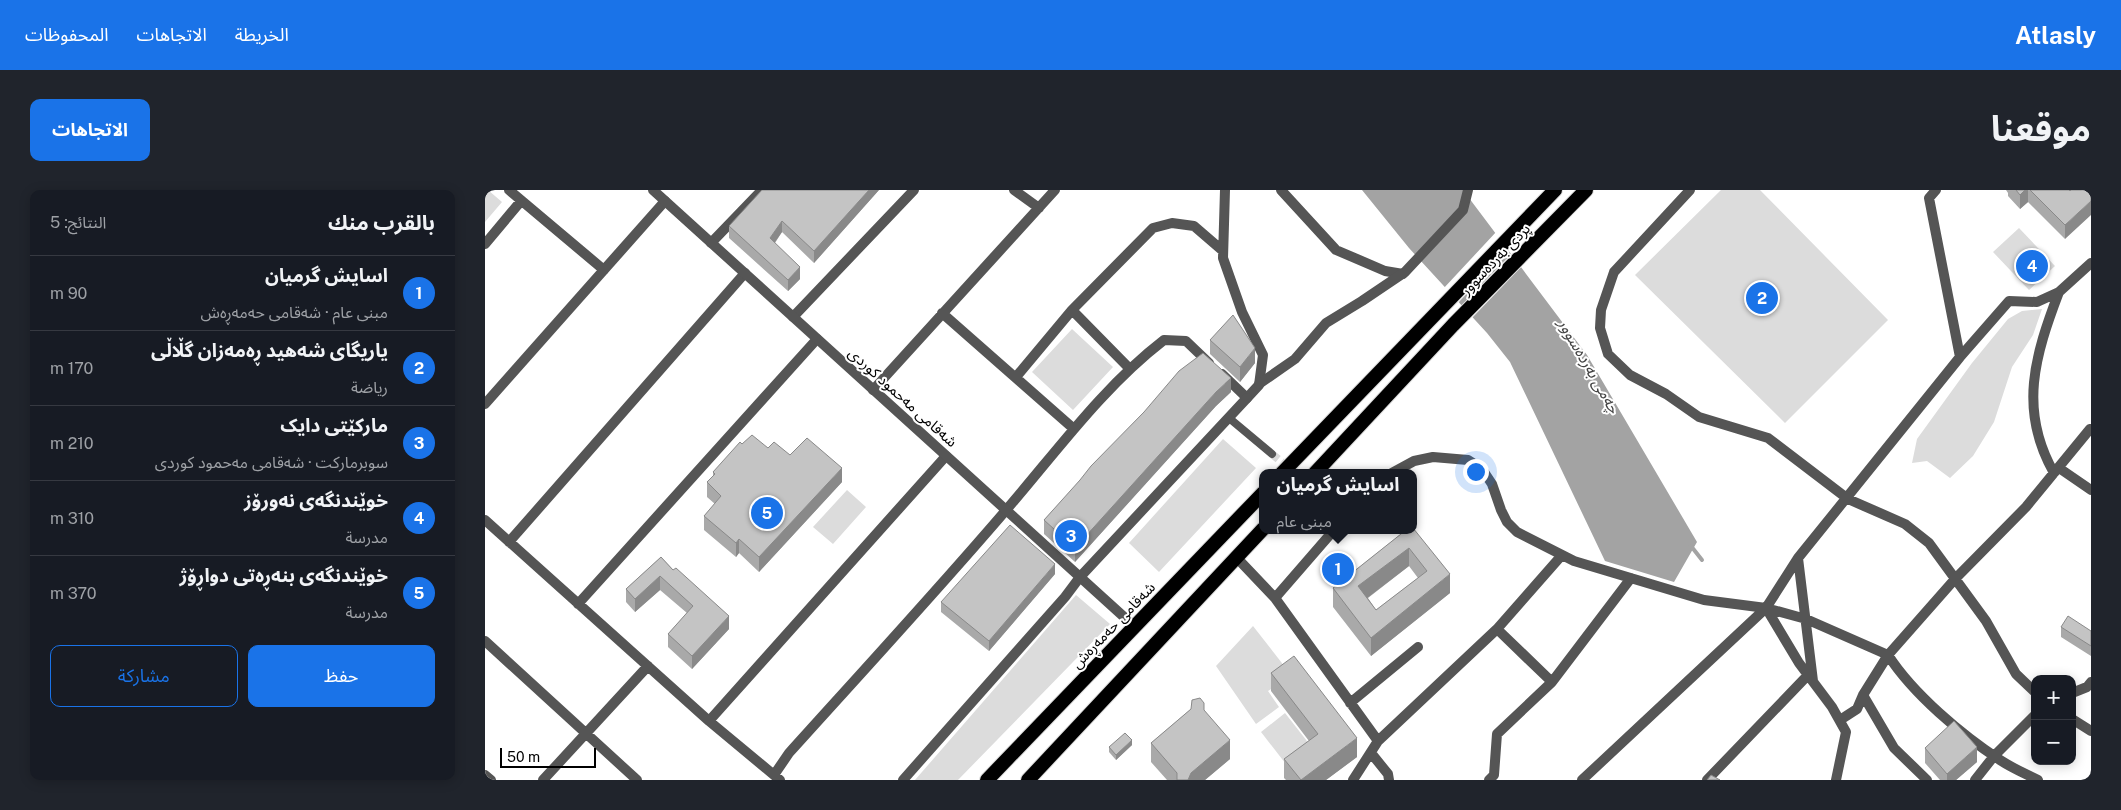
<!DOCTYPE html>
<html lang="ar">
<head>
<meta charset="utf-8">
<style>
  :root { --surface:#171b24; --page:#20242c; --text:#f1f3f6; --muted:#9ea1a6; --line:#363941; --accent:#1a73e8 }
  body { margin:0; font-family:"Public Sans","Noto Sans Arabic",sans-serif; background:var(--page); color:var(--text); direction:rtl }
  .controls { position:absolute; right:15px; bottom:15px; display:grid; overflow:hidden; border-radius:10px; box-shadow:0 2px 12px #0003 }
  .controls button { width:45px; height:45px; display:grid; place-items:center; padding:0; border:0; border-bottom:1px solid var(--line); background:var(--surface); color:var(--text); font:25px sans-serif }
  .scale { position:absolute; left:15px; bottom:12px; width:96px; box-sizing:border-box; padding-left:5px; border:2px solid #000; border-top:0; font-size:14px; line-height:18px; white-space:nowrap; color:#000; -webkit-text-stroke:4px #fff; paint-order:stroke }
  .you { position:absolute; left:990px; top:281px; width:18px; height:18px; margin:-12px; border:4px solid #fff; border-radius:50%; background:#1a73e8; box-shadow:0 0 0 8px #1a73e833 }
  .badge { display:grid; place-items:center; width:32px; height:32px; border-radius:50%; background:var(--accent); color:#fff; font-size:16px; font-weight:700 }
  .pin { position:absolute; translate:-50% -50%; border:2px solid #fff; box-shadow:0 1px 5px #0006 }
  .popup { position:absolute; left:774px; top:279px; width:158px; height:65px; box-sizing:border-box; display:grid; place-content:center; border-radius:10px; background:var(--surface); filter:drop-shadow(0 1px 4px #0005); font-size:16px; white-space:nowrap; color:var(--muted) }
  .popup b { font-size:19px; color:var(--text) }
  .popup::after { content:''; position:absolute; left:50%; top:100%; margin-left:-10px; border:10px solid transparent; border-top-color:var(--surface) }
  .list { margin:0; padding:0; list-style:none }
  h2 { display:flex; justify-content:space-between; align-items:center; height:65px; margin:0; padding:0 20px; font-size:21px }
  h2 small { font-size:16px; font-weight:400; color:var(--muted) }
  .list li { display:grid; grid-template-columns:32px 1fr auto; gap:15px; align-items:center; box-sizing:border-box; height:75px; padding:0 20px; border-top:1px solid var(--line) }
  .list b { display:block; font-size:19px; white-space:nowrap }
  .list p { margin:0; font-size:16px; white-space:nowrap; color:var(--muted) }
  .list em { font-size:16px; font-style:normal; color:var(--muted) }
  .actions { display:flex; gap:10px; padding:15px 20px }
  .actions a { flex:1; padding:11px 0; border:1px solid var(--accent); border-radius:10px; text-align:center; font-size:18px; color:var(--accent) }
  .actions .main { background:var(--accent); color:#fff }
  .map { position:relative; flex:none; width:1606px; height:590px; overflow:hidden; direction:ltr; border-radius:10px }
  header { display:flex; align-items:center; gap:30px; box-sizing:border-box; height:70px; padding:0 25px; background:var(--accent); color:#fff }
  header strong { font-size:24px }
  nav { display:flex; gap:28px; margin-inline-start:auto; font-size:18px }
  .intro { display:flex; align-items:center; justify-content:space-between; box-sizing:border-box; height:120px; padding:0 30px }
  h1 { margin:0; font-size:35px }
  .button { padding:12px 22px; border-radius:10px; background:var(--accent); color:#fff; font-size:18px; font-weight:700 }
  main { display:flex; gap:30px; padding:0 30px }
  aside { flex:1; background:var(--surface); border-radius:10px; box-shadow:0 2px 12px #0003 }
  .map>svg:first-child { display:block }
  .green { fill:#dcdcdc }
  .water { fill:#a3a3a3 }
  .pier { fill:#fff }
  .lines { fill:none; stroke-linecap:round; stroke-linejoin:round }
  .stream { stroke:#a3a3a3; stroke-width:4 }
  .pedestrian-tunnel { stroke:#d9d9d9; stroke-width:8; stroke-dasharray:8 4; stroke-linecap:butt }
  .trunk-casing { stroke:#dbdbdb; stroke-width:16 }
  .pedestrian { stroke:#555; stroke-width:8 }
  .minor { stroke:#555; stroke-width:10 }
  .tertiary { stroke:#555; stroke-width:10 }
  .trunk { stroke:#000; stroke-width:14 }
  .wall { fill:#a9a9a9; fill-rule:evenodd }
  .shaded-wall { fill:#898989 }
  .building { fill:#c4c4c4; stroke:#898989; fill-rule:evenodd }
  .labels { text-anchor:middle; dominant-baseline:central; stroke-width:4; stroke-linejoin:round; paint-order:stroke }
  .street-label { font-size:15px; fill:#000; stroke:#fff }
  .water-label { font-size:16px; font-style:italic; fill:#444; stroke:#fff }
</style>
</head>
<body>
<header>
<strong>Atlasly</strong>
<nav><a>الخريطة</a><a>الاتجاهات</a><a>المحفوظات</a></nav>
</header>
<div class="intro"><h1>موقعنا</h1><a class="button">الاتجاهات</a></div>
<main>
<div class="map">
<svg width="1606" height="590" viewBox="0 0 1606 590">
  <rect width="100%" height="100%" fill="#fff"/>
  <path class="green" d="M0 0H3L17 12 0 32Z
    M1236 0H1275L1403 130 1300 233 1150 85Z
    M1534 38 1570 76 1544 100 1508 62Z
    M1557 119 1548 145 1527 177 1509 232 1488 266 1465 288 1442 271 1427 273 1432 249 1487 173 1523 129 1537 121Z
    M587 139 628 177 588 220 547 182Z
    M738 249 771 278 674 382 644 353Z
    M362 300 381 317 348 354 328 337Z
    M591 405 625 434 473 590H430Z
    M768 436 807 486 783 501 794 517 771 534 731 476Z
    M800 523 829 560 804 578 776 542Z"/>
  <path class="water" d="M877 0H978L1102 165 1212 352 1189 392 1120 371 1025 172 1002 143 924 58Z"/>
  <path class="pier" d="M1012 41 1025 58 972 114 958 99Z
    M1028 62 1038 75 986 129 975 117Z"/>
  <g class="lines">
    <path class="stream" d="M1206 356 1217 370"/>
    <path class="pedestrian-tunnel" d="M787 264 810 283"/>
    <defs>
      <path id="trunk" d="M797 283 1070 0
        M830 283 968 135 1101 0
        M502 590 778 303
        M543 590 778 339"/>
    </defs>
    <use href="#trunk" class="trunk-casing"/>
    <path class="pedestrian" d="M744 228 787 264"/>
    <path class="minor" d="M24 0 119 80
      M529 0 554 18
      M796 0 851 60 900 81 918 84
      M1205 0 1129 82 1116 120 1115 138 1123 164 1145 185 1181 204 1214 227 1283 248 1363 309 1420 334 1444 353 1501 431 1531 484 1550 502
      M1451 0 1444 8 1475 167
      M226 53 277 0
      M0 54 36 11
      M587 120 644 178
      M457 123 589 239
      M308 127 429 0
      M737 184 762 208 774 195 778 165 757 122 738 68 740 0
      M531 187 587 120 668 38 687 33 709 36 738 61
      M388 200 570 0
      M0 214 180 11
      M1574 278 1606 300
      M907 283 929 271 948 267 983 270 997 279 1007 294 1016 320 1022 332 1032 342 1089 371 1219 410 1281 418 1321 429 1403 465 1378 505 1372 519 1355 530
      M1569 283C1533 220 1550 165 1574 102
      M0 330 224 531 295 590
      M24 352 260 83
      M752 368 790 408 849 340
      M1313 368 1328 491
      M790 408 893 551
      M93 414 332 149
      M1281 418 1314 473 1347 517 1361 542 1351 590
      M0 451 152 590
      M1067 492 1012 439 1077 365
      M1587 503 1602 497 1606 492
      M1378 505 1409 558 1442 590
      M865 513 933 457
      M1587 529 1606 541
      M224 531 461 266
      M886 563 903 584 904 590
      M0 585 6 590
      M289 585 304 563C377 482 451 402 522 319 572 261 618 197 679 150L701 151 724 173
      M58 590 163 476
      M868 590 893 551 1012 439
      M1004 590 1009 585 1012 544 1067 492 1146 388
      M1097 590 1281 418 1313 368 1475 167 1524 111 1552 112 1574 102 1606 73
      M1222 590 1323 485
      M1490 590 1509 566 1550 525
      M1553 590C1541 584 1527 578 1515 570 1477 545 1428 504 1403 465L1470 389 1541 317 1605 239"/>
    <path class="tertiary" d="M168 0 649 436
      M774 194 810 169 841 133 877 111 920 82 978 20 983 0
      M418 590 580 407 595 387 762 208"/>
    <use href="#trunk" class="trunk"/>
  </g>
  <path class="wall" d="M394 0 329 73 297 42 290 53 315 89 303 101 244 48V36Z
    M1521 0H1584L1580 49 1543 12 1535 19 1523 6V3Z
    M725 150 770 173 755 192 725 164Z
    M746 202 731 216 590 372 559 344V330L659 222Z
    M257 254 283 258 305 265 357 292 274 382 254 363 251 367 219 340V326L230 314 222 307V292L228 286V282Z
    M921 340 965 403 886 466 848 417V398ZM924 376 933 388 891 420 883 408Z
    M176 367 244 439 207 479 183 457V444L202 423 175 400 150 422 141 412V399Z
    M570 384 504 461 456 422V412Z
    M1576 437 1606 441V466L1576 447Z
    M786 483 872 567 841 590H801L799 588V569L824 551 786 501Z
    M706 519 719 521 745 569 720 590H682L666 572V553Z
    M647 555 631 570 624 562V557Z
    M1440 558 1492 572 1471 590H1455L1440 573Z"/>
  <path class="shaded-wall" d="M384 0H394L329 73V61Z
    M1540 0H1543V12L1535 19V5Z
    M1606 11V25L1580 49V35Z
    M297 31V42L285 59V48Z
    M315 77V89L303 101V90Z
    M770 158V173L755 192V177Z
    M746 188V202L731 216 590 372V358L731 202Z
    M357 278V292L274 382V367Z
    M254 349V363L251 367V353Z
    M924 358V376L873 415V396Z
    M570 374V384L504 461V451Z
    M965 384V403L886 466V448Z
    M175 386V400L150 422V409Z
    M244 426V439L207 479V466Z
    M872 548V567L841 590H816Z
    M647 550V555L631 570V565Z
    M745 550V569L720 590H703L706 583Z
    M1492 557V572L1471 590H1462V584Z"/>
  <path class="building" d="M277 0H384L329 61 297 31 285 48 315 77 303 90 244 36Z
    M1531 0H1540L1535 5Z
    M1545 0H1584L1585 1 1586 0H1606V11L1580 35Z
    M748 125 770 158 755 177 725 150Z
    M718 163 746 188 731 202 590 358 559 330 595 290 606 276 659 222 694 181Z
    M267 245 283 258 289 252 305 265 322 248 357 278 274 367 254 349 251 353 219 326 236 306 222 292 230 284 228 282 255 252 257 254Z
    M525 335 570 374 504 451 456 412Z
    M928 338 965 384 886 448 848 398 921 340H928ZM924 358 942 381 891 420 873 396Z
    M176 367 188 380 191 378 244 426 207 466 183 444 208 416 175 386 150 409 141 399Z
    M1583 426 1606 441V456L1576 437Z
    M809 466 872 548 816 590 799 569 833 544 786 483Z
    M715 508 719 513V520L745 550 706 583 703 590H692V583L666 553 706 519 707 510Z
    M1469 531 1492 557 1462 584 1440 558Z
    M640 543 647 550 631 565 624 557Z
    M1226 585 1235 590H1222Z"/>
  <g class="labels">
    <g class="street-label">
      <text transform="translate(1010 69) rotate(-46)">پردی بەردەسوور</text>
      <text transform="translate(418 207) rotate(42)">شەقامی مەحمود کوردی</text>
      <text transform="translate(628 435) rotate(-46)">شەقامی حەمەڕەش</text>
    </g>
    <g class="water-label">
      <text transform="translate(1104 176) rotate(60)">چەمی بەردەسوور</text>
    </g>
  </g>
</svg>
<div class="controls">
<button>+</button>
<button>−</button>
</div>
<div class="scale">50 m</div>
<div class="you"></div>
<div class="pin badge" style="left:853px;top:379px">1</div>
<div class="popup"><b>اسايش گرميان</b>مبنى عام</div>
<div class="pin badge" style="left:1277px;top:108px">2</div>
<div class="pin badge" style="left:586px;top:346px">3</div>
<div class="pin badge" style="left:1547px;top:76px">4</div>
<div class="pin badge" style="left:282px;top:323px">5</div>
</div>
<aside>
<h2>بالقرب منك<small>النتائج: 5</small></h2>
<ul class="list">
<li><span class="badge">1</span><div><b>اسايش گرميان</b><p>مبنى عام · شەقامی حەمەڕەش</p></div><em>90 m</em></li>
<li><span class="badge">2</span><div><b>یاریگای شەهید ڕەمەزان گڵاڵی</b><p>رياضة</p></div><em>170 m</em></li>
<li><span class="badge">3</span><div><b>مارکێتی دایک</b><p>سوبرماركت · شەقامی مەحمود کوردی</p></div><em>210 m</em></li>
<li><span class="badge">4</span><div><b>خوێندنگەی نەورۆز</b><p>مدرسة</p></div><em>310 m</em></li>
<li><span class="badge">5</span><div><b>خوێندنگەی بنەڕەتی دواڕۆژ</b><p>مدرسة</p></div><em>370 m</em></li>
</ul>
<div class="actions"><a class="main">حفظ</a><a>مشاركة</a></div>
</aside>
</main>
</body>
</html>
